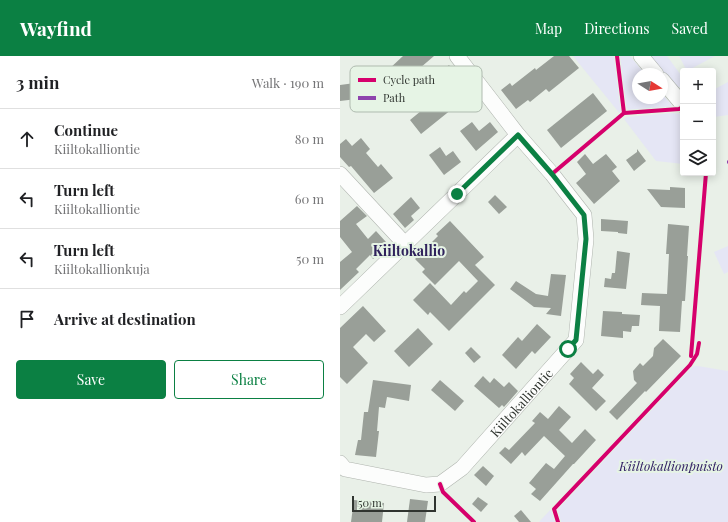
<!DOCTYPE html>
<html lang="en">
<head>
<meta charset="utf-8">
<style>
  body { margin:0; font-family:"Playfair Display",serif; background:#f2f2f2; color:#202124 }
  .controls { position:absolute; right:12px; top:12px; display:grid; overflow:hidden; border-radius:4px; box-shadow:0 2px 10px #0003 }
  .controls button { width:36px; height:36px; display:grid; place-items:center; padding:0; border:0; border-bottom:1px solid #e0e0e0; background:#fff; color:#202124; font:20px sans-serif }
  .compass { position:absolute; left:292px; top:12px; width:36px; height:36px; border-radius:50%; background:#fff; box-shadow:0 2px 10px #0003; rotate:101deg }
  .scale { position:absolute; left:12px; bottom:10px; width:84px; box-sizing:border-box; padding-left:4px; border:2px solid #303530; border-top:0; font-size:11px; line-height:14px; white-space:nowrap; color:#303530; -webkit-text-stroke:3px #e6f4e5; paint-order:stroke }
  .stop { position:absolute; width:12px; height:12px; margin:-9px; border:3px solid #0b8043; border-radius:50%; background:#fff }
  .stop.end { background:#0b8043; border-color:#fff; box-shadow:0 1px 4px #0008 }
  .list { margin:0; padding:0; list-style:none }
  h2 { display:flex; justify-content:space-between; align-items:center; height:52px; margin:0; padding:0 16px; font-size:17px }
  h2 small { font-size:13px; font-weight:400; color:#757577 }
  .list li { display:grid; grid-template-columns:26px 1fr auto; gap:12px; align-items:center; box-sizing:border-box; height:60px; padding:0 16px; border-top:1px solid #e0e0e0 }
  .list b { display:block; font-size:15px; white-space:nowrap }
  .list p { margin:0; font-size:13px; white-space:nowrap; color:#757577 }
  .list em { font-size:13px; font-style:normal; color:#757577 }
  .actions { display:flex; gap:8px; padding:12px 16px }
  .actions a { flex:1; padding:9px 0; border:1px solid #0b8043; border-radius:4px; text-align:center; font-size:14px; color:#0b8043 }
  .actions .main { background:#0b8043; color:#fff }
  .icon { flex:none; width:22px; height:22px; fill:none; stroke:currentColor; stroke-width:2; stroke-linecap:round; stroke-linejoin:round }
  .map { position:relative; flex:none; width:388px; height:466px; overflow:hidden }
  header { display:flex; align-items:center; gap:24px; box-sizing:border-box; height:56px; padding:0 20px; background:#0b8043; color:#fff }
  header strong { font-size:19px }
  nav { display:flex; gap:22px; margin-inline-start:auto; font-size:14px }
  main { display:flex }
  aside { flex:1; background:#fff }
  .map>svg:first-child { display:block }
</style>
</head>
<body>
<header>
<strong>Wayfind</strong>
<nav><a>Map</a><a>Directions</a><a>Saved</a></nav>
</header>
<main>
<aside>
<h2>3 min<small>Walk · 190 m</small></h2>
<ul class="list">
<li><svg class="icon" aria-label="ahead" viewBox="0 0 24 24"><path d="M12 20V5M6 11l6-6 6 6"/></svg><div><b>Continue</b><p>Kiiltokalliontie</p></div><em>80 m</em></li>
<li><svg class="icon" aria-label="left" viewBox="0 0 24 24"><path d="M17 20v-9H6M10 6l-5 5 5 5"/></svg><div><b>Turn left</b><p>Kiiltokalliontie</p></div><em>60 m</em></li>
<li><svg class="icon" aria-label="left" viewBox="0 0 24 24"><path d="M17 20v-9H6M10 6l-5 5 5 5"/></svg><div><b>Turn left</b><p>Kiiltokallionkuja</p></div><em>50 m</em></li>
<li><svg class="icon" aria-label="arrive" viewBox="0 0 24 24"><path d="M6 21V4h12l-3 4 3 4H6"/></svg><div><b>Arrive at destination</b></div></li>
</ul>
<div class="actions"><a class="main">Save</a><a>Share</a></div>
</aside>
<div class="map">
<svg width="388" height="466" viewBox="0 0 388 466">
  <rect width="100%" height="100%" fill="#e9f0e8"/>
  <!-- green -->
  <g fill="#e5e6f5">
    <path d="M 233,0 L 275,0 L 283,54 L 283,57 L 281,59 Z"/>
    <path d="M 279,0 L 290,0 L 305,18 L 298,18 L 298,42 L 322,42 L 322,38 L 331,48 L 332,52 L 331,53 L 290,56 L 287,52 L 286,49 Z"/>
    <path d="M 308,0 L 327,0 L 343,22 L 343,28 L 338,32 L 335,32 Z"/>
    <path d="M 339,0 L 375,0 L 347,15 Z"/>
    <path d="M 388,26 L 388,59 L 374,61 L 375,73 L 373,72 L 373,34 Z"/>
    <path d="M 333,57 L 340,58 L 343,62 L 343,108 L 316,105 L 284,63 L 287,61 Z"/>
    <path d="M 388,190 L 388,216 L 384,218 L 374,196 Z"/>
    <path d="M 358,310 L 388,315 L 388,466 L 199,466 L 343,311 Z"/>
  </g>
  <!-- building -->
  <g fill="#999f98">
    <path d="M 63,0 L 94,0 L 52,36 L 53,37 L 47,43 L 33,28 Z"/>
    <path d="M 214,0 L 229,0 L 239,12 L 209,36 L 206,33 L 190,46 L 188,44 L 176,53 L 161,34 L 170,27 L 172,30 L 195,12 L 196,14 Z"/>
    <path d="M 109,9 L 125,29 L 116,37 L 122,45 L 81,78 L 70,64 L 104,36 L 98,29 L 104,23 L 99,17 Z"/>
    <path d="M 15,27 L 17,43 L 0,45 L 0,29 Z"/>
    <path d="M 253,37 L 267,55 L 221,92 L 207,74 Z"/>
    <path d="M 132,66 L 139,75 L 150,66 L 158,76 L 136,95 L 120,75 Z"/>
    <path d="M 21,82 L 30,93 L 26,97 L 38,111 L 41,108 L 53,122 L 34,137 L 11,110 L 9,111 L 0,101 L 0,88 L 6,83 L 12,90 Z"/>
    <path d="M 100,91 L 106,100 L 113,95 L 121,106 L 104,119 L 89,99 Z"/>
    <path d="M 297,93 L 306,105 L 294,115 L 286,104 L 297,96 Z"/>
    <path d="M 245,98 L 253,108 L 266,98 L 277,111 L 272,115 L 280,125 L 254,148 L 236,127 L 246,118 L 237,106 Z"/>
    <path d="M 330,131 L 345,132 L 345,152 L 321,151 L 307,133 L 330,134 Z"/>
    <path d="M 155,139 L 167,151 L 159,158 L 148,146 Z"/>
    <path d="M 71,141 L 80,152 L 71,160 L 74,164 L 65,172 L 53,158 Z"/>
    <path d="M 17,150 L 27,160 L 16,168 L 28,183 L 36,175 L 46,186 L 37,195 L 39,197 L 33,203 L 30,199 L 16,213 L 19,216 L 0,234 L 0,206 L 12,196 L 0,181 L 0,165 Z"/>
    <path d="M 261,163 L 288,165 L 287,178 L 278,177 L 278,176 L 261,175 Z"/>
    <path d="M 110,165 L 144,201 L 135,209 L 155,229 L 109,275 L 90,256 L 88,259 L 73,244 L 90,227 L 111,249 L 124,235 L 126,237 L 138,225 L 119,205 L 95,229 L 82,216 L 85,213 L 75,203 L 98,180 L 96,178 Z"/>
    <path d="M 328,168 L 349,170 L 347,200 L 348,200 L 345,245 L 342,245 L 340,276 L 319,275 L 320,250 L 301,249 L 302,237 L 327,238 L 329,198 L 326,198 Z"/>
    <path d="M 277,195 L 290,197 L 286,233 L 264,231 L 265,222 L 271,223 L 272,217 L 275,217 Z"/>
    <path d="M 211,218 L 226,219 L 221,260 L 206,258 L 211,252 L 194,251 L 170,233 L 176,225 L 196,238 L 208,240 Z"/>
    <path d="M 23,250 L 46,275 L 34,286 L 26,278 L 13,291 L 28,307 L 7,328 L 0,321 L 0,272 Z"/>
    <path d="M 263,255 L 282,256 L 282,258 L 300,259 L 299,270 L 292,270 L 291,276 L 283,275 L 283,282 L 261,280 Z"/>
    <path d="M 197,268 L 211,281 L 195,298 L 192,295 L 176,313 L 162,299 L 178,281 L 182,285 Z"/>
    <path d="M 78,272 L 93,288 L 69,311 L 54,295 Z"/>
    <path d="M 323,283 L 341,300 L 306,336 L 305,335 L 277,364 L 269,356 L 297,327 L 294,324 L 293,315 L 300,307 L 303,310 L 313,300 L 314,292 Z"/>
    <path d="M 131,291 L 141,301 L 134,307 L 125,297 Z"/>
    <path d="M 241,306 L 253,318 L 258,313 L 264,319 L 252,332 L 266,345 L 256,355 L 229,328 L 234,322 L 230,318 Z"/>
    <path d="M 143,320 L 150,327 L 154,322 L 164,331 L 169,326 L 178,335 L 164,351 L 162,349 L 159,352 L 134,330 Z"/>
    <path d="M 33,324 L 71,329 L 69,345 L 47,341 L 45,352 L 39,351 L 37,375 L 39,375 L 36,401 L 15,399 L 18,384 L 21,384 L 24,356 L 28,356 Z"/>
    <path d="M 100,324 L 124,345 L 115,355 L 91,334 Z"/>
    <path d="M 219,350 L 231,361 L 219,374 L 232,387 L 245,373 L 256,384 L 234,408 L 233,408 L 200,445 L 191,438 L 196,433 L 189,427 L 206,407 L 214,413 L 225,400 L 204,380 L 185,400 L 182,396 L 171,408 L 159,397 L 165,391 L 169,394 L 195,367 L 192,365 L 200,356 L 208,363 Z"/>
    <path d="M 143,410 L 154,420 L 146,430 L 134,419 Z"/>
    <path d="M 138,441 L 148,448 L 141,456 L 132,448 Z"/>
    <path d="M 70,443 L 88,445 L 85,466 L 67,466 Z"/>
    <path d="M 14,444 L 44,447 L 42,466 L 11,466 Z"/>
    <path d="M 181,454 L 191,466 L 179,466 L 174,460 Z"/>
  </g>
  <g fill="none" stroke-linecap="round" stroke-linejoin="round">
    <!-- minor casing -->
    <g stroke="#afb4ae" stroke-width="16">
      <g id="minor">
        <path d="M 301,0 L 316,18"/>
        <path d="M 322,24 L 343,49"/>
        <path d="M 0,118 L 65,188"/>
        <path d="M 0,251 L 178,79"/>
        <path id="s1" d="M 0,407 L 5,413 L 86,429 L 100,428 L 122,412 L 236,284 L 246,183 L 244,159 L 212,118 L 178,79 L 117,0"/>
      </g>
    </g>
    <!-- minor -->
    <use href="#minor" stroke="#fcfdfc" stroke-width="15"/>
    <!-- quiet -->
    <path stroke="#8e44ad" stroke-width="3" stroke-dasharray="6 3" stroke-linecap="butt" d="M 387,106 L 388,106"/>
    <!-- cycleway casing -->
    <g stroke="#e6f4e5" stroke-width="6">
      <g id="cycleway">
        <path d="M 284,57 L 339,53 L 343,51"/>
        <path d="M 212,118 L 284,57 L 277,0"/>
        <path d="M 351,300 L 366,117"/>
        <path d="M 100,428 L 103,436 L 134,466"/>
        <path d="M 218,466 L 214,453 L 350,309 L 357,298 L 359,287"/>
      </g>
    </g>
    <!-- cycleway -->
    <use href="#cycleway" stroke="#d6006c" stroke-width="4"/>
  </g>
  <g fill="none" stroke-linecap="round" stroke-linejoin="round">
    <!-- route -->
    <path stroke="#0b8043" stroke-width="5" d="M 117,138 L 178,79 L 212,118 L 244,159 L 246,183 L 236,284 L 228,293"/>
  </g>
  <g text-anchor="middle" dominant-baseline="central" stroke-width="4" stroke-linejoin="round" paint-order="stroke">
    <!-- street labels -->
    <g font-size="13" fill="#303530" stroke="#e6f4e5">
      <text stroke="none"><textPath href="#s1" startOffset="220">Kiiltokalliontie</textPath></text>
    </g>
    <!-- park labels -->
    <g font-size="13" font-style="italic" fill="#332265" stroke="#e6f4e5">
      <text x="331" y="409">Kiiltokallionpuisto</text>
    </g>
    <!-- neighbourhood labels -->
    <g font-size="14" font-weight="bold" fill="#2f225c" stroke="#e6f4e5">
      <text x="69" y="194">Kiiltokallio</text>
    </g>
  </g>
  <!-- legend -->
  <rect x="10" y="10" width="132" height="46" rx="6" fill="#e6f4e5" stroke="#afbbaf" stroke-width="1"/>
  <rect x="18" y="22" width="18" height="4" fill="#d6006c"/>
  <rect x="18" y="40" width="18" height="4" fill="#8e44ad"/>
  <g font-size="11" fill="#303530">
    <text x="43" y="28">Cycle path</text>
    <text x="43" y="46">Path</text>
  </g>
</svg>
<div class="controls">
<button>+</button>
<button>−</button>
<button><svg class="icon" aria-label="layers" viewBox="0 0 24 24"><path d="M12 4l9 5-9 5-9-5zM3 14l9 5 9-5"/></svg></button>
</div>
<svg class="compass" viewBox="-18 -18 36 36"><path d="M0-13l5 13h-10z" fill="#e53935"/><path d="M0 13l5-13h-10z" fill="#757577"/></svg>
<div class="scale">50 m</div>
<div class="stop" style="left:228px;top:293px"></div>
<div class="stop end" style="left:117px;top:138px"></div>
</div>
</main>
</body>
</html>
